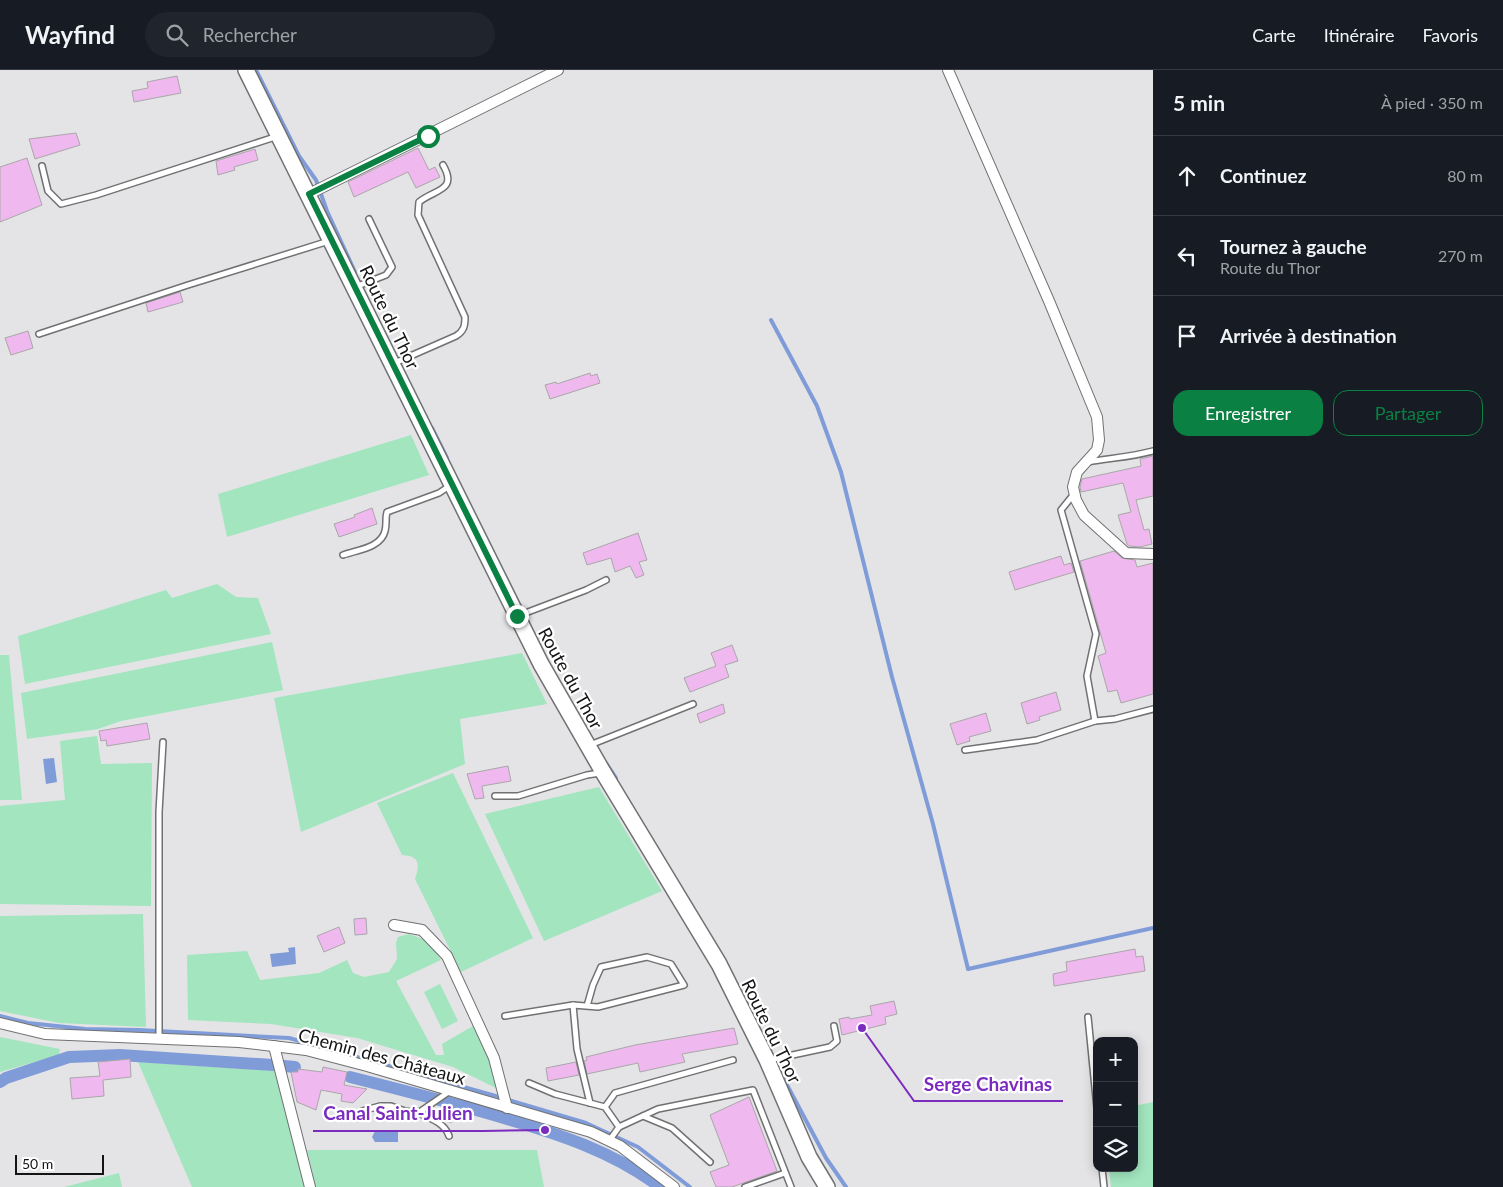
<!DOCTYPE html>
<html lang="fr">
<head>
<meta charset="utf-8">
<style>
  body { margin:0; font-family:Lato,sans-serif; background:#20242c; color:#f1f3f6 }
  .controls { position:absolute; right:15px; bottom:15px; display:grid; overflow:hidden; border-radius:10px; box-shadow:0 2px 12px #0003 }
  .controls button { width:45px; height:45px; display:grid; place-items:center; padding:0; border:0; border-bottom:1px solid #363941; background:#171b24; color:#f1f3f6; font:25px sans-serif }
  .scale { position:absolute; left:15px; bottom:12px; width:89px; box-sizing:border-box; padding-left:5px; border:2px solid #141415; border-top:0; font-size:14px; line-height:18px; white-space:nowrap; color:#141415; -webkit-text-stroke:4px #fff; paint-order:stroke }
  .stop { position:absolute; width:15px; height:15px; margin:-11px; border:4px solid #0b8043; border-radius:50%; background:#fff }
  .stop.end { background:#0b8043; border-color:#fff; box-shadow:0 1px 5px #0008 }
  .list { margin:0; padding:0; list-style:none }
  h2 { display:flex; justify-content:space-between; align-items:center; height:65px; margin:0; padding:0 20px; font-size:21px }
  h2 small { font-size:16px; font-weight:400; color:#9ea1a6 }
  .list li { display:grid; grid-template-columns:32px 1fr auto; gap:15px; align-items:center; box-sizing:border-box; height:80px; padding:0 20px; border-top:1px solid #363941 }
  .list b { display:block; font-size:19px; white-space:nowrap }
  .list p { margin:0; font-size:16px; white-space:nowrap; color:#9ea1a6 }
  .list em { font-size:16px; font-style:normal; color:#9ea1a6 }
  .actions { display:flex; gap:10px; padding:15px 20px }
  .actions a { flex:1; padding:11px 0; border:1px solid #0b8043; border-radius:15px; text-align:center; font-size:18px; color:#0b8043 }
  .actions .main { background:#0b8043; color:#fff }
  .icon { flex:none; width:28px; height:28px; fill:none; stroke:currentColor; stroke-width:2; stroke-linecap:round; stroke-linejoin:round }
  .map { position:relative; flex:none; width:1153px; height:1117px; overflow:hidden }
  header { display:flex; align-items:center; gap:30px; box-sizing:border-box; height:70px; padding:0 25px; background:#171b24; border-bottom:1px solid #363941 }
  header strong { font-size:24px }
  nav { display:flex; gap:28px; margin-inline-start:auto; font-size:18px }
  .search { width:350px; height:45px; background:#20242c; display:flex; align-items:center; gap:12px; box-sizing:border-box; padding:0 18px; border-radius:28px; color:#9ea1a6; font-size:19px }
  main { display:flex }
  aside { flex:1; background:#171b24 }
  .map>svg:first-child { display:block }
</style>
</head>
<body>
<header>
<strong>Wayfind</strong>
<div class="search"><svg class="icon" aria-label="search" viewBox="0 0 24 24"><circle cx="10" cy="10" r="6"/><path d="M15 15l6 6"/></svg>Rechercher</div>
<nav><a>Carte</a><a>Itinéraire</a><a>Favoris</a></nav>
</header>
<main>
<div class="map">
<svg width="1153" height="1117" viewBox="0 0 1153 1117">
  <rect width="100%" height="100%" fill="#e4e4e6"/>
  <!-- green -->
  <g fill="#a2e5bf">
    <path d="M 411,365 L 429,405 L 227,467 L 218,424 Z"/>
    <path d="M 217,514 L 236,527 L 258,528 L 271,564 L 25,614 L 18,566 L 166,520 L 172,528 Z"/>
    <path d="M 272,572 L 283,620 L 121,651 L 98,659 L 27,669 L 21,623 Z"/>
    <path d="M 522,583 L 547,634 L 460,649 L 465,694 L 301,762 L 274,628 Z"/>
    <path d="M 0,585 L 9,585 L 22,730 L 0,730 Z"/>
    <path d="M 97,666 L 101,694 L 152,693 L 151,836 L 0,834 L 0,736 L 65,730 L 60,671 Z"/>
    <path d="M 453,703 L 533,868 L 461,902 L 415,809 C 420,794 420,786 402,785 L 377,733 Z"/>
    <path d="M 599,717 L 662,821 L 544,871 L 485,744 Z"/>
    <path d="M 143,844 L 146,957 L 59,953 L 0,941 L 0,846 Z"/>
    <path d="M 409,864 L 428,871 L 441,890 L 396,911 L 436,985 L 444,985 L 442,974 L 473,956 L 489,989 L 496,1018 L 453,997 L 357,968 L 271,954 L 188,950 L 187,885 L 247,881 L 260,910 L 319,903 L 347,890 L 353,903 L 364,907 L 389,902 L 397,889 L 396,873 L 398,867 Z"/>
    <path d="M 440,914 L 458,951 L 442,959 L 424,922 Z"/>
    <path d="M 0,967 L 60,979 L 59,985 L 0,1002 Z"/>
    <path d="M 138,992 L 276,1001 L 305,1117 L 192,1117 Z"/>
    <path d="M 1153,1032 L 1153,1117 L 1111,1117 L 1109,1098 L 1134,1098 L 1134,1036 Z"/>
    <path d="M 307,1080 L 537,1080 L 544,1117 L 316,1117 Z"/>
    <path d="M 119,1103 L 122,1117 L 64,1117 Z"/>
  </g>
  <!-- water -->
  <g fill="#809cd8">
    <path d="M 54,688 L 57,712 L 46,714 L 43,689 Z"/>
    <path d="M 295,877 L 296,894 L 272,897 L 270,884 L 289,882 L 288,878 Z"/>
    <path d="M 375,1061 L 398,1061 L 398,1072 L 375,1072 L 372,1067 Z"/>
  </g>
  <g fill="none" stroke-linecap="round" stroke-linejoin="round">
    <!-- stream -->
    <g stroke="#809cd8" stroke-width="4">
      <path d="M 256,0 L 299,86 L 316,110 L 327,141 L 355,202"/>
      <path d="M 771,250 L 817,336 L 841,402 L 892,607 L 933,754 L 968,899 L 1153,858"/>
      <path d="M 432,358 L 447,388"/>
      <path d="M 606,693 L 616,708"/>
      <path d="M 0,946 L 28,953 L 85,959 L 139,960 L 289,968 L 492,1025 L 586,1053 L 638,1077 L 690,1117"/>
      <path d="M 779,1000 L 826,1088 L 846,1117"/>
    </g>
    <!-- canal -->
    <g stroke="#809cd8" stroke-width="12">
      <path d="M 284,996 L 295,997"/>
      <path d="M 350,1007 C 402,1020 453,1033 504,1048 C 559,1064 614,1082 660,1117"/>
      <path d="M 0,1012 L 6,1008 L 69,987 L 120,985 L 273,995"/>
    </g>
  </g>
  <!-- building -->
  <g fill="#efb8ee" stroke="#a9a7a9">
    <path d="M 177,6 L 181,23 L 134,32 L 132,21 L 148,18 L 147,12 Z"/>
    <path d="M 76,63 L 80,75 L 35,89 L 29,69 Z"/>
    <path d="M 418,78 L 429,100 L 435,97 L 440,107 L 416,118 L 408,102 L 354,127 L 348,112 Z"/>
    <path d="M 255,79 L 258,90 L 234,97 L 235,100 L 218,105 L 216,91 Z"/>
    <path d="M 27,88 L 42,135 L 0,152 L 0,97 Z"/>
    <path d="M 180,222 L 183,232 L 148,242 L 146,233 Z"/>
    <path d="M 28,261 L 33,278 L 11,285 L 5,268 Z"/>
    <path d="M 590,303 L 591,306 L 597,304 L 600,313 L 550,329 L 545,315 L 556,312 L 557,314 Z"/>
    <path d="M 1153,386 L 1153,426 L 1136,430 L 1144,460 L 1149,459 L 1152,474 L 1140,477 L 1129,476 L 1127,474 L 1118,445 L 1131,442 L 1123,413 L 1081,422 L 1080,417 L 1082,409 L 1141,396 L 1140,389 Z"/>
    <path d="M 372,438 L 377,454 L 339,467 L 334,454 L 355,447 L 354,445 Z"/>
    <path d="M 638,463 L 647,490 L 639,492 L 644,505 L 636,508 L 630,496 L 615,502 L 611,488 L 587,495 L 583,483 Z"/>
    <path d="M 1114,481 L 1122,488 L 1135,490 L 1137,497 L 1153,493 L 1153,624 L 1121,633 L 1117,620 L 1108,622 L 1098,586 L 1106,583 L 1080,491 Z"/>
    <path d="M 1061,486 L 1064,495 L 1071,493 L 1074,502 L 1015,520 L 1009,502 Z"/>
    <path d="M 732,575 L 738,591 L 725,595 L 729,607 L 690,622 L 684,608 L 716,596 L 711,583 Z"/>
    <path d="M 1056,622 L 1061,640 L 1039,647 L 1040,650 L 1027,654 L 1021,633 Z"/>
    <path d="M 723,634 L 725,643 L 700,653 L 697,644 Z"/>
    <path d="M 986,643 L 991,661 L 969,667 L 970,671 L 957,675 L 950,654 Z"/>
    <path d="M 147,653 L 150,669 L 107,676 L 106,670 L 101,671 L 99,661 Z"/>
    <path d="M 508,696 L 511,711 L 482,716 L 484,728 L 475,729 L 467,704 Z"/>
    <path d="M 366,848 L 367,864 L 355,865 L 354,849 Z"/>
    <path d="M 339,857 L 345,873 L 324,882 L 317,866 Z"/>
    <path d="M 1135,879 L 1136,887 L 1143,886 L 1145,901 L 1054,916 L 1053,904 L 1067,901 L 1066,892 Z"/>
    <path d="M 894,931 L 897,944 L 885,947 L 886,954 L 842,965 L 839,949 L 849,947 L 850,949 L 872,945 L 870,936 Z"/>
    <path d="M 734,958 L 738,974 L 682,984 L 685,992 L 640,1002 L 638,993 L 587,1004 L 584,991 L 587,990 L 586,987 L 635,975 Z"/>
    <path d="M 130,989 L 131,1007 L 103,1010 L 104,1026 L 72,1029 L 70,1008 L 100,1006 L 98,992 Z"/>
    <path d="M 576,992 L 579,1005 L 548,1011 L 546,998 Z"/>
    <path d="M 323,997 L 347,1002 L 344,1015 L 367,1019 L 353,1033 L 341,1031 L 342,1024 L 321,1020 L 316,1040 L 297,1032 L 291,1002 L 298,1002 L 298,999 L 322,1002 Z"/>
    <path d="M 749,1027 L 777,1101 L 732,1117 L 716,1117 L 710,1102 L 729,1095 L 710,1045 Z"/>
    <path d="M 441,1040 L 454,1044 L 451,1053 L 439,1048 Z"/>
  </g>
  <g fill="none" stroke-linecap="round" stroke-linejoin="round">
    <!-- lane casing -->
    <g stroke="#707172" stroke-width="8">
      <g id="lane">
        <path d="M 42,96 L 48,121 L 61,134 L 96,125 L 278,66"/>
        <path d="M 355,217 L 386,205 L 392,197 L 369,149"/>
        <path d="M 39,264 L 188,215 L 329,171"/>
        <path d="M 393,295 L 399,291 L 456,266 C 464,261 465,256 465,247 L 418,145 L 419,132 C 435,119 458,121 443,95"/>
        <path d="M 1088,392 C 1110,388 1131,387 1153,381"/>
        <path d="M 1074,424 L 1061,440 L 1096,564 L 1087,606 L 1095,651"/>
        <path d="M 343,485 C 357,480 381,478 385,461 C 387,454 385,449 387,442 L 439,423 L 451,415"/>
        <path d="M 520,545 L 586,520 L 606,510"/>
        <path d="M 590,675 L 693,634"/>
        <path d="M 965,680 L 1037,670 L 1095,651 L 1115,649 L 1153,639"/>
        <path d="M 495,726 L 518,726 L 587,705 L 600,703"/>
        <path d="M 587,936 L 593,915 L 601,897 L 647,887 L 671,894 L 684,915 L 598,937 L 573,935 L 577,979 L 590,1033"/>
        <path d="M 505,946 L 573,935"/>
        <path d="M 1088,947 L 1097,1038"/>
        <path d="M 159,968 L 159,742 L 163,672"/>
        <path d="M 769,990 L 830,977 L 837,971 L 834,956"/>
        <path d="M 529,1013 L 555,1024 L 605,1037 L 619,1057"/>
        <path d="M 605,1037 L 615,1023 L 733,990"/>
        <path d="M 418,1043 C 430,1048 445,1053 449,1066"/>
        <path d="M 643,1046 L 672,1058 L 710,1092"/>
        <path d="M 358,1048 L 362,1041 L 380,1036 L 391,1036 L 405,1041 L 418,1043 L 450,1021"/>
        <path d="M 609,1071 L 619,1057 L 658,1039 L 753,1020 L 791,1117"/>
        <path d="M 1102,1098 L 1104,1117"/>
        <path d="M 745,1117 L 785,1103"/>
      </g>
    </g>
    <!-- street casing -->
    <g stroke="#707172" stroke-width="12">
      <g id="street">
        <path d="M 948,0 L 1049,231 L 1097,347 L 1099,370 L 1097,380 L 1077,402 L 1073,417 L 1076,430 L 1084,445 L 1126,483 L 1153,484"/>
        <path d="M 309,124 L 558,0"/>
        <path d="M 394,855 L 422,860 L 447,886 L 494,988 L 507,1038"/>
        <path d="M 0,953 L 45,964 L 239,972 L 306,980 L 367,996 L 591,1062 L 620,1076 L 674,1117"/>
        <path d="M 274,976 L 310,1117"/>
      </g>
    </g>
    <!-- secondary casing -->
    <g stroke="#707172" stroke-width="18">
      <path id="secondary" d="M 246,0 L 541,594 L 603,702 L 719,894 L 767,990 L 809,1087 L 827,1117"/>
    </g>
    <!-- lane -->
    <use href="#lane" stroke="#fff" stroke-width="5"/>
    <!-- street -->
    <use href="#street" stroke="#fff" stroke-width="10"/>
    <!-- secondary -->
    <use href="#secondary" stroke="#fff" stroke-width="15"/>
  </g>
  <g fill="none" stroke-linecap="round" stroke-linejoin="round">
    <!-- route -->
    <path stroke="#0b8043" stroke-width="6" d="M 428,66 L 309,124 L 517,546"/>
  </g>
  <g text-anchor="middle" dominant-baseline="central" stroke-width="4.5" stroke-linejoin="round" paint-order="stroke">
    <!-- street labels -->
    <g font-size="18" fill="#141415" stroke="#fff">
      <text transform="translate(390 247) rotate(64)">Route du Thor</text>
      <text transform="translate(571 608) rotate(61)">Route du Thor</text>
      <text transform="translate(772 961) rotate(64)">Route du Thor</text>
      <text transform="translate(382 986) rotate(15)">Chemin des Châteaux</text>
    </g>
  </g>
  <!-- callouts -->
  <path fill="none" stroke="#7b2cbf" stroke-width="2" d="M862 958L914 1031H1063M545 1060L483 1061H313"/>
  <g fill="#7b2cbf" stroke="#fff" stroke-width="2">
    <circle cx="862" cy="958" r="5"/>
    <circle cx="545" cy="1060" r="5"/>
  </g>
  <g font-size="19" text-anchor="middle" font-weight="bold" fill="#7b2cbf" stroke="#fff" stroke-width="4.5" stroke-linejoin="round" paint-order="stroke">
    <text x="988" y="1021">Serge Chavinas</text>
    <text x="398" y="1050">Canal Saint-Julien</text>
  </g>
</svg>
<div class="controls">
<button>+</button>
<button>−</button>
<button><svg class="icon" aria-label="layers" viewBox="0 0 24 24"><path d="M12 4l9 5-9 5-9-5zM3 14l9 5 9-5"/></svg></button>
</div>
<div class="scale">50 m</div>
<div class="stop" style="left:428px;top:66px"></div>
<div class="stop end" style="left:517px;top:546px"></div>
</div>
<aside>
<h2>5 min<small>À pied · 350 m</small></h2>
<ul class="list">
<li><svg class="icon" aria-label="ahead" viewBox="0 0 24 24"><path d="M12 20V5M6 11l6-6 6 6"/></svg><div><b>Continuez</b></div><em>80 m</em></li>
<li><svg class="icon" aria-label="left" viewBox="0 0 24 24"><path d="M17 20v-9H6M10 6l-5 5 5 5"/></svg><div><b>Tournez à gauche</b><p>Route du Thor</p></div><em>270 m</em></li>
<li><svg class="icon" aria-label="arrive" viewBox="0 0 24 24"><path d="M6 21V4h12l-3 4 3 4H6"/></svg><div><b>Arrivée à destination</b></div></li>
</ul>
<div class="actions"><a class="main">Enregistrer</a><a>Partager</a></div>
</aside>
</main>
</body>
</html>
